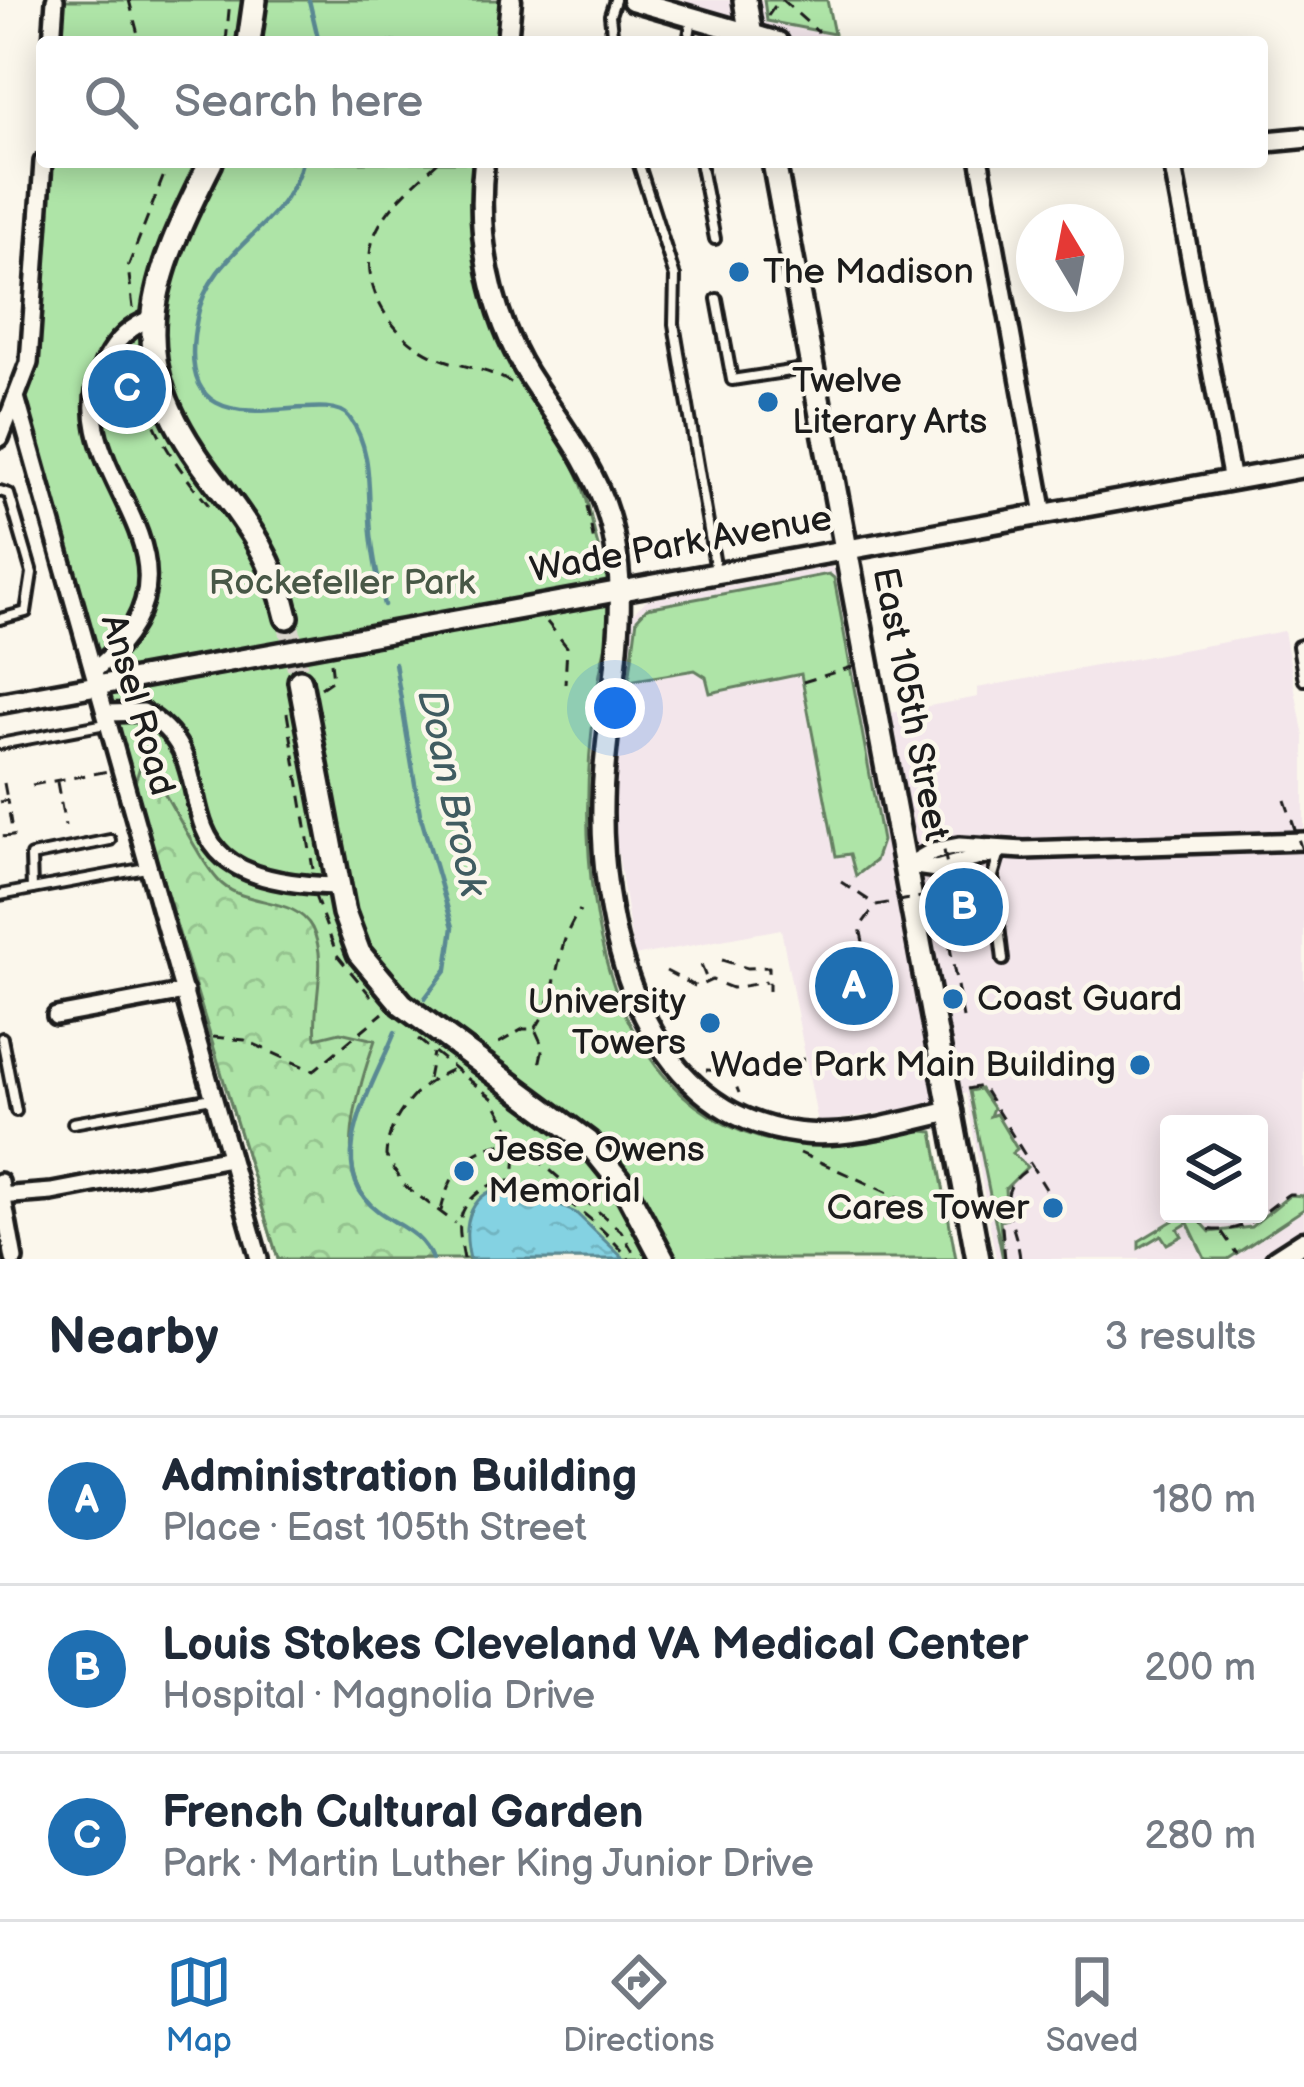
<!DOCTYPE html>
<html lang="en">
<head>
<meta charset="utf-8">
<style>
  body { margin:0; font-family:"Balsamiq Sans",sans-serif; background:#f6f6f7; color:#1f2937 }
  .controls { position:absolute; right:36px; bottom:36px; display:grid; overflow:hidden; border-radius:12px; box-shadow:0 6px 30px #0003 }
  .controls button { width:108px; height:108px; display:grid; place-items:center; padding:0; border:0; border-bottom:3px solid #e0e1e3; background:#fff; color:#1f2937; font:60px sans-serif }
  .compass { position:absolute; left:1016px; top:204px; width:108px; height:108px; border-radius:50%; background:#fff; box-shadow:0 6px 30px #0003; rotate:350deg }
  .you { position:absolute; left:615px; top:708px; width:42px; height:42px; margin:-30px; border:9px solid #fff; border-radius:50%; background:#1a73e8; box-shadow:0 0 0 18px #1a73e833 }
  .badge { display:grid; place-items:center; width:78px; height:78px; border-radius:50%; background:#1f6fb2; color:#fff; font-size:39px; font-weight:700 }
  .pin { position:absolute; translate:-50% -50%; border:6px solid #fff; box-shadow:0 3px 12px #0006 }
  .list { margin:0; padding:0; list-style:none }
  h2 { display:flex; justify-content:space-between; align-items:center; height:156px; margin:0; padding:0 48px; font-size:51px }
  h2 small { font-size:39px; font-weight:400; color:#747a83 }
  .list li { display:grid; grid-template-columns:78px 1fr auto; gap:36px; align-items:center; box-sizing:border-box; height:168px; padding:0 48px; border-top:3px solid #e0e1e3 }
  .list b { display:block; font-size:45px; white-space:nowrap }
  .list p { margin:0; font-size:39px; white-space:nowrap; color:#747a83 }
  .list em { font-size:39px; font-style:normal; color:#747a83 }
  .icon { flex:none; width:66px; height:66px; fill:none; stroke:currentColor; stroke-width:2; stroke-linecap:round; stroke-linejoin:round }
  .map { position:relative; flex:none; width:1304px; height:1259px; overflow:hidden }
  .search { position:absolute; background:#fff; box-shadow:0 6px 30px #0003; left:36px; right:36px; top:36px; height:132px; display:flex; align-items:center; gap:30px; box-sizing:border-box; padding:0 42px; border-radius:12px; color:#747a83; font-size:45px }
  .sheet { height:660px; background:#fff }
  nav { display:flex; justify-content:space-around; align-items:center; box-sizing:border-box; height:168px; border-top:3px solid #e0e1e3; background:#fff; font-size:33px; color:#747a83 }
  nav a { display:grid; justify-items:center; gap:6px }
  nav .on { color:#1f6fb2 }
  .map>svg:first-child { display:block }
</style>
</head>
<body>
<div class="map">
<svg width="1304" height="1259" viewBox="0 0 1304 1259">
  <defs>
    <pattern id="forest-crowns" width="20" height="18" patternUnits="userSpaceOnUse" patternTransform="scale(3)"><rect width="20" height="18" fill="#aee4a7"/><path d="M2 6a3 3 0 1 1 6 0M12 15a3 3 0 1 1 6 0" fill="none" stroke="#95c38f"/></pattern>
    <pattern id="water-ripples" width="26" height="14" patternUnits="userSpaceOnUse" patternTransform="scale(3)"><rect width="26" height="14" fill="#84d2e2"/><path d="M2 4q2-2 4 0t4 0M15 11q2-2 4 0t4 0" fill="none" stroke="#71b4c1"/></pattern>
  </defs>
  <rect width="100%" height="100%" fill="#fbf7ec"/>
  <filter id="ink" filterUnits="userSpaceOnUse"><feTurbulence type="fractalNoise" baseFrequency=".00833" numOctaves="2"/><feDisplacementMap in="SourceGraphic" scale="24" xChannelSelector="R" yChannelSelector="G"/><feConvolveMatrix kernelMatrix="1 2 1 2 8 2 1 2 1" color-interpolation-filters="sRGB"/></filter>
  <g filter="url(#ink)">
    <!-- built -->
    <g fill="#f3e6eb" fill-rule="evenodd">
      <path d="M 647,0 L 827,0 L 833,42 L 778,42 Z"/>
      <path d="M 831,567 L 842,576 L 869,717 L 978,697 L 977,688 L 1284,631 L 1304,737 L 1304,1230 L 1259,1259 L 996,1259 L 966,1093 L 937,1104 L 818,1123 L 781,929 L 634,956 L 614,827 L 617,726 L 633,613 L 647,600 ZM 1169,1124 L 1259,1124 L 1259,1214 L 1169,1214 Z"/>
    </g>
    <!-- green -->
    <g fill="#aee4a7" stroke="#658062" stroke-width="3">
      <path d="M 55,0 L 501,0 L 496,42 L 52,42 Z"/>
      <path d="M 764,0 L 827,0 L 834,34 L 767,21 Z"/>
      <path d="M 43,162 L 473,162 C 453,283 525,369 576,471 C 597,514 589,552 621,590 C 568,749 555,1079 761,1138 C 824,1156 875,1123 933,1132 L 956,1259 L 278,1259 L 16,397 L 29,362 Z"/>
      <path d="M 829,574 L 834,578 L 882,841 L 875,861 L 856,876 L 850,854 L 836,856 L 801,674 L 710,693 L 706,677 L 695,670 L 629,681 L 637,619 L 647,608 Z"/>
      <path d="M 980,1089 L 993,1108 L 990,1116 L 996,1114 L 1017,1149 L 1012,1153 L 1027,1167 L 1005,1189 L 1007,1219 L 1000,1221 L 1003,1259 L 969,1091 Z"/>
      <path d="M 1290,1195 L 1304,1196 L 1304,1209 L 1228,1259 L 1205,1259 L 1188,1223 L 1178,1229 L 1182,1236 L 1167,1244 L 1161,1235 L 1139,1248 L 1139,1241 L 1184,1214 L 1194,1214 L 1210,1232 L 1251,1227 Z"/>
    </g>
    <!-- forest -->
    <path fill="url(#forest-crowns)" stroke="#658062" stroke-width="3" d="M 143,758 C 163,786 202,867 222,884 C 248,907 295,896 312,928 C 329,962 312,1002 316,1038 L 340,1032 L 375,1040 C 359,1087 330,1174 377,1210 C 399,1227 420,1232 432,1259 L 278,1259 L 134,785 Z"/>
    <!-- water -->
    <path fill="url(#water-ripples)" stroke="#5a8993" stroke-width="3" d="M 512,1185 L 576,1213 L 624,1259 L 470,1259 C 461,1222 470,1190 512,1185 Z"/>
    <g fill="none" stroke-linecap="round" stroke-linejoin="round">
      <!-- stream -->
      <g stroke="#5a8993" stroke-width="4.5">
        <path d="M 309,0 L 319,42"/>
        <path d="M 302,162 C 287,228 210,248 197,318 C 166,469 322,381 349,417 C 376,452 366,501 372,542 C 374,563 379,584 384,605"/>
        <path d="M 395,663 L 420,814 L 453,927 L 447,969 L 425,998"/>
        <path d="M 395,1032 C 375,1083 319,1168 378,1211 C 400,1227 421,1232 432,1259"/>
      </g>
      <!-- secondary-tunnel -->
      <path stroke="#dad6cd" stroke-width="21" stroke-dasharray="21 10" stroke-linecap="butt" d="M 287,617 L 300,681"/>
      <!-- service casing -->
      <g stroke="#1c1c1c" stroke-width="16">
        <g id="service">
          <path d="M 613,42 L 610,15 L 615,0"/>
          <path d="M 688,42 L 692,19"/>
          <path d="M 638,162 L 675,277 L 674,324 L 716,571"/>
          <path d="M 700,162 L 715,239"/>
          <path d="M 717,299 L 732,380 L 810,368"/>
          <path d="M 0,491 L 9,494 L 32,573 L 26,612 L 0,619"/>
          <path d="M 1304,644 L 1298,646 L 1304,680"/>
          <path d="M 0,744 L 111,723"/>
          <path d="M 1000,852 L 993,876 L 1003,960"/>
          <path d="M 32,889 L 31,856 L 110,840"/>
          <path d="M 0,895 L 146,868"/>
          <path d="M 2,1038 L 16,1111"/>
          <path d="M 73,1123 L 212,1098"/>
        </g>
      </g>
      <!-- minor casing -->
      <g stroke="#1c1c1c" stroke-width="24">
        <g id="minor">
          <path d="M 52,42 L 55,0"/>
          <path d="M 43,162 L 29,363 L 16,397 L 259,1259"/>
          <path d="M 980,162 L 1044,514"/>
          <path d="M 1172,162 L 1232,481"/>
          <path d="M 0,438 L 16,397"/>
          <path d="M 96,669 C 232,551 48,473 105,361 C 116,340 130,326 152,318"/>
          <path d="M 109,713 L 143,712 C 241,766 133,883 339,886"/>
          <path d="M 909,865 L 933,851 L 959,846 L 1024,850 L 1304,841"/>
          <path d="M 909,865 L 936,869 L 998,852"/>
          <path d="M 56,1016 L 185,992"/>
          <path d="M 0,1182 L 14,1259"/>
          <path d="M 0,1196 L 52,1192 L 230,1158"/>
        </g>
      </g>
      <!-- tertiary casing -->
      <g stroke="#1c1c1c" stroke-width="27">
        <g id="tertiary">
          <path d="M 632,0 L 778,42"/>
          <path d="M 507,42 L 511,0"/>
          <path d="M 1262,142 L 1304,138"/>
          <path d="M 484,162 C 476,234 489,310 527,373 C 556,419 592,461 608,515 C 635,601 608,699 603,787 C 597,920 637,1114 799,1133 C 849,1139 903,1122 952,1111"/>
          <path d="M 0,703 L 1304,467"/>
          <path d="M 1276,1259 L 1304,1241"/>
        </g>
      </g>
      <!-- secondary casing -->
      <g stroke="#1c1c1c" stroke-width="30">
        <g id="secondary">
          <path d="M 745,0 L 752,42"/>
          <path d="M 249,42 L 255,0"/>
          <path d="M 211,162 C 151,281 119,354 208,472 C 244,520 274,557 287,617"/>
          <path d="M 774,162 L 978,1259"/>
          <path d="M 300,681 L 344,913 L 359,953 L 402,1004 L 588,1142 L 625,1188 L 663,1259"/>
        </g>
      </g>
      <!-- path -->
      <g stroke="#1c1c1c" stroke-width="3" stroke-dasharray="12 9" stroke-linecap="butt">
        <path d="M 129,0 L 140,42"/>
        <path d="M 782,0 L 818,32"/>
        <path d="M 768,16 L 779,0"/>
        <path d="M 226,42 L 230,0"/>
        <path d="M 438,162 C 418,180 394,201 380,224 C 351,274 386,335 434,356 C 459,367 493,369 514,385"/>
        <path d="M 133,308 L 128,267 L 169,162"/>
        <path d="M 138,365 C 143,421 177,468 212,509"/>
        <path d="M 587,506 L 600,574"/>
        <path d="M 547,622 L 567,647 L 565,684"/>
        <path d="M 803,682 L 852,667"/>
        <path d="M 321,688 L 333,680 L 331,662"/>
        <path d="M 287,713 L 313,869"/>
        <path d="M 57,782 L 65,826"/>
        <path d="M 4,783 L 7,799"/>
        <path d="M 32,785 L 109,771"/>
        <path d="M 0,802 L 7,800 L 13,836 L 0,837"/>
        <path d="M 315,896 L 337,955 L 371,996"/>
        <path d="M 863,942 L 860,927 L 876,905"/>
        <path d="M 722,960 L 747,968 L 769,967 L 769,991"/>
        <path d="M 701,965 L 707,980"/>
        <path d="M 666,971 L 697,987 L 712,980 L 732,988 L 767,982"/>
        <path d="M 535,1029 C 562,991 552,948 580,910"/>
        <path d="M 213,1037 L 245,1040 L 313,1071 L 383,1013"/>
        <path d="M 418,1039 L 492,1098 L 517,1142 L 621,1231 L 637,1259"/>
        <path d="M 499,1043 L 523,1029 L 535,1029 L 543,1047 L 538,1070"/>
        <path d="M 451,1070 C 418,1084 387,1119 386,1156 L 404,1185 L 455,1223"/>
        <path d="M 706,1070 L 730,1071 L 739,1093"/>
        <path d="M 731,1072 L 804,1059"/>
        <path d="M 428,1079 L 433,1053"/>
        <path d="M 967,1089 L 982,1086 L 1046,1189"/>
        <path d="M 800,1153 L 926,1210"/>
        <path d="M 441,1211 C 451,1166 471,1147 517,1142 L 514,1179"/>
        <path d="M 1196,1214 L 1206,1229 C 1245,1235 1260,1214 1289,1194 L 1304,1194"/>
        <path d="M 1222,1232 L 1237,1254"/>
        <path d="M 464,1259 C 459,1232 453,1212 479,1192 C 528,1154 600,1223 629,1259"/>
        <path d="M 1005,1259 L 1002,1227 L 1010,1223"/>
        <path d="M 1020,1259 C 1017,1221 988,1193 1030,1168"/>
      </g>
      <!-- service -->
      <use href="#service" stroke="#fbf7ec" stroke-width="8"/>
      <!-- minor -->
      <use href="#minor" stroke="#fbf7ec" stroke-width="15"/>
      <!-- tertiary -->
      <use href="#tertiary" stroke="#fbf7ec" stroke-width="18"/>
      <!-- secondary -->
      <use href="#secondary" stroke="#fbf7ec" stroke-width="21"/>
      <!-- path-bridge -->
      <g stroke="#1c1c1c" stroke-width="3" stroke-dasharray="12 9" stroke-linecap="butt">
        <path d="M 1285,800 L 1304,856"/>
        <path d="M 940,830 L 952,891 L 940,894 L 963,1018"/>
        <path d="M 841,882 L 876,905 L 938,894"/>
      </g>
    </g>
  </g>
  <!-- markers -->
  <g fill="#1f6fb2" stroke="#fbf7ec" stroke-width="4.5">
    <circle cx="739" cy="272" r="12"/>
    <circle cx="768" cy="402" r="12"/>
    <circle cx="953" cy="999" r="12"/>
    <circle cx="710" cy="1023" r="12"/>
    <circle cx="1140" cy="1065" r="12"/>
    <circle cx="464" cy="1171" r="12"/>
    <circle cx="1053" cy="1208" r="12"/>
  </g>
  <g text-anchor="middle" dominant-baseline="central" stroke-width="9" stroke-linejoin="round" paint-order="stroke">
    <!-- poi labels -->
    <g font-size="36" fill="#1c1c1c" stroke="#fbf7ec" text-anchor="start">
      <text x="763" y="272">The Madison</text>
      <text x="792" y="381">Twelve<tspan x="792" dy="41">Literary Arts</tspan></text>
      <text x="977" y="999">Coast Guard</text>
      <text x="686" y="1002" text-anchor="end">University<tspan x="686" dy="41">Towers</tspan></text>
      <text x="1116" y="1065" text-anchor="end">Wade Park Main Building</text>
      <text x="488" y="1150">Jesse Owens<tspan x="488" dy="41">Memorial</tspan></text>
      <text x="1029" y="1208" text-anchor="end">Cares Tower</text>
    </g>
    <!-- street labels -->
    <g font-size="36" fill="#1c1c1c" stroke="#fbf7ec">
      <text transform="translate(681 545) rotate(-10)">Wade Park Avenue</text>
      <text transform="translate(910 704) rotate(79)">East 105th Street</text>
      <text transform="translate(137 705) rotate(74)">Ansel Road</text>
    </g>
    <!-- park labels -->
    <g font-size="36" fill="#485846" stroke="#fbf7ec">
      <text x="342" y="583">Rockefeller Park</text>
    </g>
    <!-- water labels -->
    <g font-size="39" font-style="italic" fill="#405c61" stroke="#fbf7ec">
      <text transform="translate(451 793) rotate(78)">Doan Brook</text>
    </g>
  </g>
</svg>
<div class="controls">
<button><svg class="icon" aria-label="layers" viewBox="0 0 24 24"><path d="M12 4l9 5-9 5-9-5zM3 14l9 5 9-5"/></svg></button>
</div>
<svg class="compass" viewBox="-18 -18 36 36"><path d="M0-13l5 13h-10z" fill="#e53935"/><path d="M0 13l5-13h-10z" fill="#747a83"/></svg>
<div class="you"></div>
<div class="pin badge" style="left:854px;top:986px">A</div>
<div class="pin badge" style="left:964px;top:907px">B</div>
<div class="pin badge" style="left:127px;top:389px">C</div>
<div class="search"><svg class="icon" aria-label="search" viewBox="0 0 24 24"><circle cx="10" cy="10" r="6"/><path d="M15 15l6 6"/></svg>Search here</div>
</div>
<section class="sheet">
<h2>Nearby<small>3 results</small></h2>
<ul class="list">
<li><span class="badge">A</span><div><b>Administration Building</b><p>Place · East 105th Street</p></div><em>180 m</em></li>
<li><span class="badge">B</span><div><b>Louis Stokes Cleveland VA Medical Center</b><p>Hospital · Magnolia Drive</p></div><em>200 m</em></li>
<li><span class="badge">C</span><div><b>French Cultural Garden</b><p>Park · Martin Luther King Junior Drive</p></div><em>280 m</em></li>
</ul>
</section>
<nav>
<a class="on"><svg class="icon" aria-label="map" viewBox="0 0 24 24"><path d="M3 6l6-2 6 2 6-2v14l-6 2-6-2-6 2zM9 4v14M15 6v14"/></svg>Map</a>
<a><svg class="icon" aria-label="directions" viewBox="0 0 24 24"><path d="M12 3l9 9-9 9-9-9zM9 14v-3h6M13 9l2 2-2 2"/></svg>Directions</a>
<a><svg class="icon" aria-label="saved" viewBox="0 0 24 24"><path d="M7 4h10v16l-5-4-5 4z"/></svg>Saved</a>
</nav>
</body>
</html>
